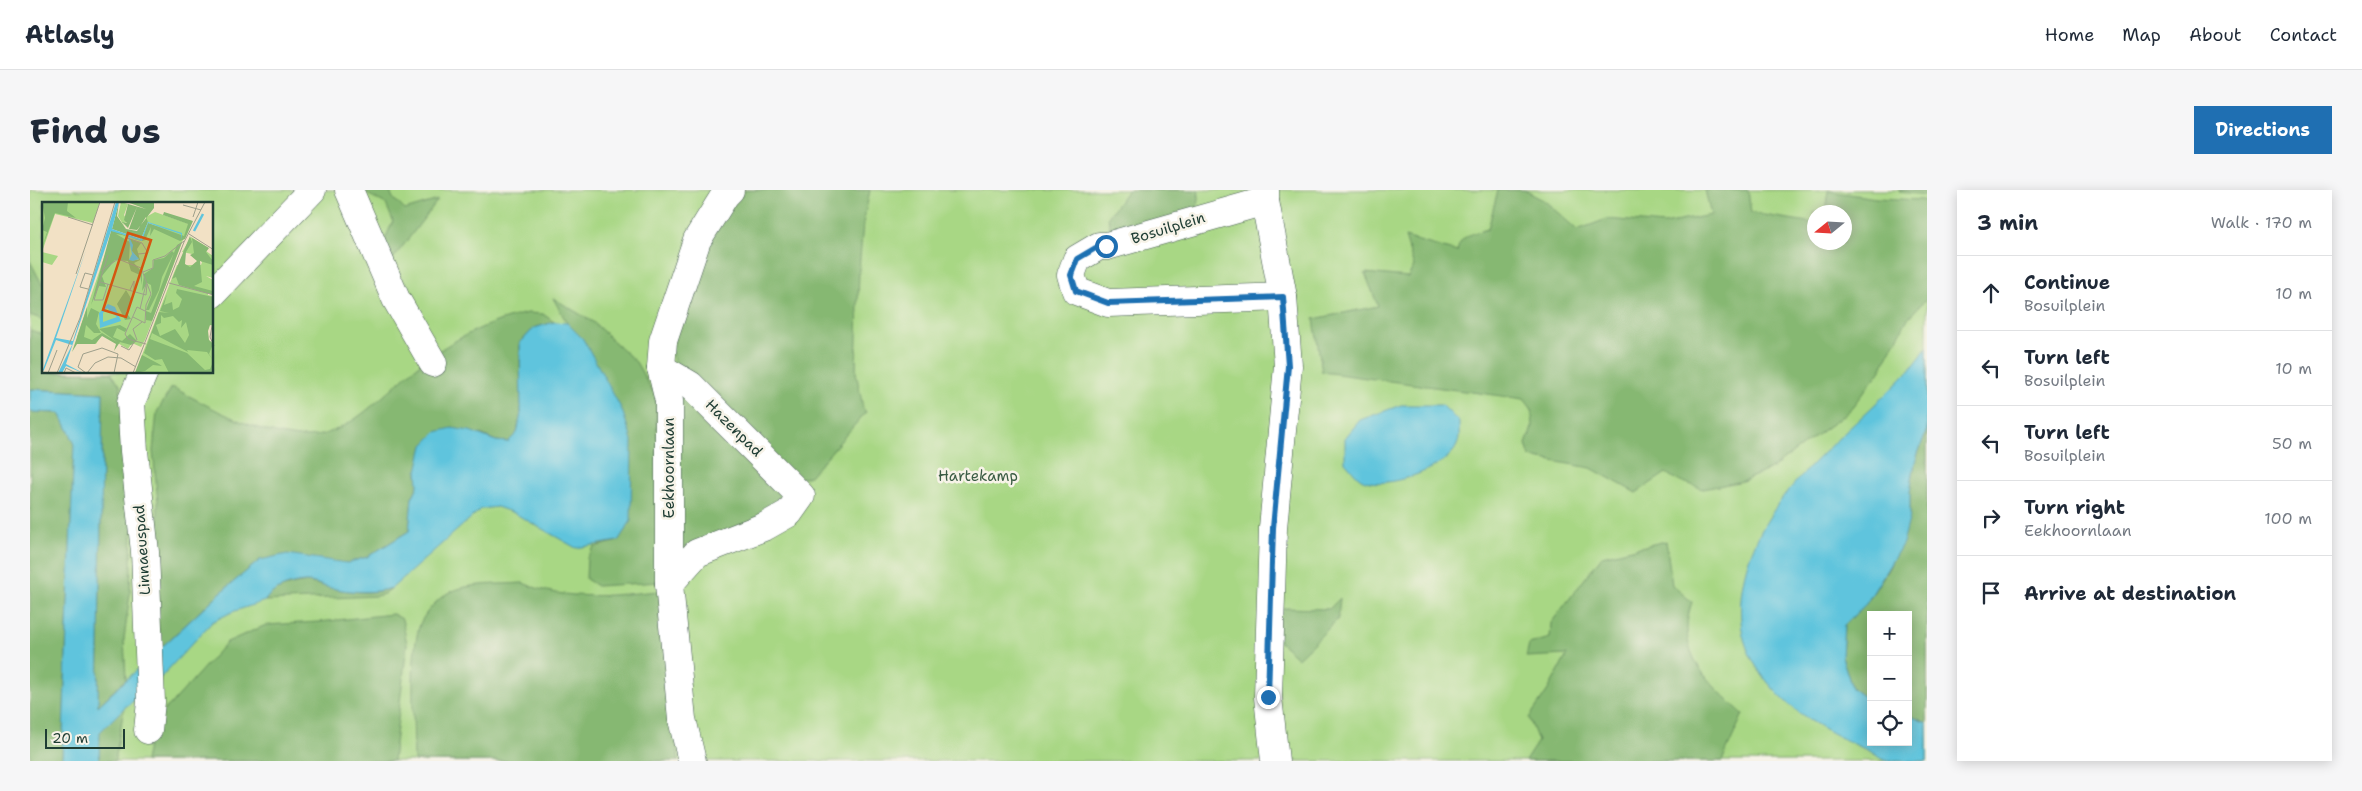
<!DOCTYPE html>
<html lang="en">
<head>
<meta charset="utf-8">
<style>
  body { margin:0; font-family:"Shantell Sans",sans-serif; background:#f6f6f7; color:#1f2937 }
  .controls { position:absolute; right:15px; bottom:15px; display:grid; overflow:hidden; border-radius:0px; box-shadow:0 2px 12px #0003 }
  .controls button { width:45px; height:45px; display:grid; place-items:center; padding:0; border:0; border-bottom:1px solid #e0e1e3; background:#fff; color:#1f2937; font:25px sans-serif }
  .compass { position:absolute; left:1777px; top:15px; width:45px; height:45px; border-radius:50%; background:#fff; box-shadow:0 2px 12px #0003; rotate:252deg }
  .scale { position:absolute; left:15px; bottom:12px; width:80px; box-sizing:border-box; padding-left:5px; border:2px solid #1f3d34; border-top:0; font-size:14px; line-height:18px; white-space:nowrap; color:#1f3d34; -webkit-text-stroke:4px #f7f3e8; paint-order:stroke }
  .stop { position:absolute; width:15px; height:15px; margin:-11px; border:4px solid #1f6fb2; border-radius:50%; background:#fff }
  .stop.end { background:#1f6fb2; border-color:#fff; box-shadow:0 1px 5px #0008 }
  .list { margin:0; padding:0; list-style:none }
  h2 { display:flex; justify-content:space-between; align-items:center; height:65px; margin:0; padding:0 20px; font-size:21px }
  h2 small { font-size:16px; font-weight:400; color:#747a83 }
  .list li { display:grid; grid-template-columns:32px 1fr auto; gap:15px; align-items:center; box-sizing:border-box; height:75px; padding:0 20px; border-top:1px solid #e0e1e3 }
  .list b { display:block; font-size:19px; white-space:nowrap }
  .list p { margin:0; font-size:16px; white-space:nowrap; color:#747a83 }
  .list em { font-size:16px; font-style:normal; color:#747a83 }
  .icon { flex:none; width:28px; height:28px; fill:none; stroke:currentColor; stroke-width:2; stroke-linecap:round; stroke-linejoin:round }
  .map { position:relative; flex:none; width:1897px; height:571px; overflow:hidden; border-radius:0px }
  header { display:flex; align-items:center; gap:30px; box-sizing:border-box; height:70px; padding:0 25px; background:#fff; border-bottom:1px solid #e0e1e3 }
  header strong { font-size:24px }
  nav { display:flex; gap:28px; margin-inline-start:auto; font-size:18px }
  .intro { display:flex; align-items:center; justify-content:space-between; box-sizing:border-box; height:120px; padding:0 30px }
  h1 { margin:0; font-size:35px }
  .button { padding:12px 22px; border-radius:0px; background:#1f6fb2; color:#fff; font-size:18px; font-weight:700 }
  main { display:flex; gap:30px; padding:0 30px }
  aside { flex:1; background:#fff; border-radius:0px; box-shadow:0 2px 12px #0003 }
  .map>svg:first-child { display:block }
</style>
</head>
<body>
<header>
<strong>Atlasly</strong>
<nav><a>Home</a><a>Map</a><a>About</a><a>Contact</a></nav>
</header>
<div class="intro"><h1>Find us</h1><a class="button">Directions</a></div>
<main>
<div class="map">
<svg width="1897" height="571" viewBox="0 0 1897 571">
  <rect width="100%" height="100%" fill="#f7f3e8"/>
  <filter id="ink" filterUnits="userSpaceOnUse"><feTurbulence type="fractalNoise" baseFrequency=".02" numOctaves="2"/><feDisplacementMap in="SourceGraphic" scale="10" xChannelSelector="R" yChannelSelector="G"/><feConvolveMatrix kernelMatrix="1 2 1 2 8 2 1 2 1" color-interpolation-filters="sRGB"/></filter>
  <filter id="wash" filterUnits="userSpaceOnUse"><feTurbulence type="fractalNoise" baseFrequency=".0096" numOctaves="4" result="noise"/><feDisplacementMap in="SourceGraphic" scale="20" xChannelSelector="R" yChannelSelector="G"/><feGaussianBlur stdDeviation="1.12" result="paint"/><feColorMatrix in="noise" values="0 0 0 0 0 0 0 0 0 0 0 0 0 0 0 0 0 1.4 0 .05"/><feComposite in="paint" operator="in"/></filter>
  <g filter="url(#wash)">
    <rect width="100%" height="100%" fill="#f2e1c5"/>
    <!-- green -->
    <path fill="#a8d784" stroke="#648a5c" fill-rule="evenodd" d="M 0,0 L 1897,0 L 1897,571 L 65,571 L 0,209 ZM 14,14 L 182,14 L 182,182 L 14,182 ZM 1784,22 L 1814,22 L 1814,52 L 1784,52 ZM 1841,425 L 1878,425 L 1878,552 L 1841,552 Z"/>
    <!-- forest -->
    <g fill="#86b872" stroke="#527a53">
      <path d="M 330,0 L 359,0 L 363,8 L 375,20 L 408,10 L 363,69 L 352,56 L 363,31 L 356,14 Z"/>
      <path d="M 716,0 L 840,0 L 833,34 L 829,80 L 826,182 L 833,218 L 836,222 L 780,286 L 769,289 L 645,173 L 641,161 C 659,102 673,46 716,0 Z"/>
      <path d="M 1098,0 L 1169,0 L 1167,19 L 1082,50 L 1078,27 Z"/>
      <path d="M 1468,0 L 1494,0 L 1515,11 L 1547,40 L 1577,29 L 1634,34 L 1681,25 L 1675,0 L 1718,0 L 1721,23 L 1784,33 L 1784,52 L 1814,52 L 1814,22 L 1795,22 L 1798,1 L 1846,8 L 1892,10 L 1897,12 L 1897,108 L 1878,128 L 1850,181 L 1818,222 L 1741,279 L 1713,291 L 1673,299 L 1645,289 L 1636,283 L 1606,303 L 1561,278 L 1500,267 L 1496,254 L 1503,235 L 1501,218 L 1494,209 L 1292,182 L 1284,129 L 1348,116 L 1335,83 L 1378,87 L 1384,76 L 1375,47 L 1427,62 C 1430,45 1443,43 1458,39 Z"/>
      <path d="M 1870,0 L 1897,0 L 1897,5 L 1869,2 Z"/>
      <path d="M 0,71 L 14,98 L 14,130 L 0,125 Z"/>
      <path d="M 523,108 L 563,132 L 606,172 L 626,207 L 629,392 L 567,396 L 556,389 L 557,368 L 564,357 L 588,351 L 553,149 L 537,133 Z"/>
      <path d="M 498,123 L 513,124 L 524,132 L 504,138 L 490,153 L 491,223 L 487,243 L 479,252 L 466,251 L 451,244 L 387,281 L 388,296 L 382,308 L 379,341 L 337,367 L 317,373 L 230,370 L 189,404 L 125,463 L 128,313 L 123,261 L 127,222 L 142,197 C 179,216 219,240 261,246 C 315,255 352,203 389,175 C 421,150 459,131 498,123 Z"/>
      <path d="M 0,140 L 14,145 L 14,182 L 81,183 L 90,195 L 103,314 L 100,404 L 94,449 L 96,489 L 68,516 L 73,203 L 0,199 Z"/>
      <path d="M 650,205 L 759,302 L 755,316 L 649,362 Z"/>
      <path d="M 0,222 L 30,223 L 44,251 L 32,571 L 0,571 Z"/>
      <path d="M 1897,239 L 1897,533 L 1878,525 L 1878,425 L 1841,425 L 1841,512 L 1822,498 L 1812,467 L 1814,435 L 1836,414 L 1859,378 L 1880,326 L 1880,302 L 1885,272 Z"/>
      <path d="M 1636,351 L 1642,395 L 1662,412 C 1644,463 1679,493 1713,524 L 1692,571 L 1495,571 L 1508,551 L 1499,528 L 1518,500 L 1537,465 L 1496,467 L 1499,454 L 1520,448 L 1521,433 L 1572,366 Z"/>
      <path d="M 278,392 C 305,399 335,407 362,398 L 354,404 L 346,406 L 235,411 C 241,397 265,394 278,392 Z"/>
      <path d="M 493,393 C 536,412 583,405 629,401 L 649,571 L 384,571 C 384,534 379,467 390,434 C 394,424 408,408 418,403 C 439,392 469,395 493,393 Z"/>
      <path d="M 1310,408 L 1308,429 L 1268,468 L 1246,449 L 1248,418 L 1299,419 Z"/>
      <path d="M 363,424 L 372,429 L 377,454 L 363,571 L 115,571 L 123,530 L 144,511 L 197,452 L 236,435 L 289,432 Z"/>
      <path d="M 94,518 L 85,571 L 69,571 L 69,542 Z"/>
    </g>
    <!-- water -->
    <g fill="#5fc4dd" stroke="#3f8088">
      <path d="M 524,132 L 537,133 L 553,149 L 566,172 L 592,220 L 602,250 L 601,331 L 588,351 L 546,358 L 484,323 L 467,317 L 451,319 L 362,398 C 342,404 320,402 300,398 C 292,396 284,392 277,392 C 264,392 241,399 235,411 L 202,422 L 182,432 L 121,498 L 94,518 L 70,542 L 69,571 L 32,571 L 44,252 L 30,223 L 0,222 L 0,199 L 73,203 L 68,516 L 189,404 L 230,370 L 257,364 L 317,373 L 337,367 L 379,341 L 382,308 L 388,296 L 387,281 L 393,255 L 406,242 L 422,238 L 440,241 L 466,251 L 478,252 L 487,243 L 491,223 L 490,153 L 504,138 Z"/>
      <path d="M 1897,157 L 1897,239 L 1885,272 L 1880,302 L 1880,326 L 1873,353 L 1836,414 L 1814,435 L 1812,467 L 1822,498 L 1841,512 L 1841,552 L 1878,552 L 1878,525 L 1897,533 L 1897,571 C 1885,571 1871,571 1859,571 C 1852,570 1845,564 1839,561 C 1807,546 1774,531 1749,505 C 1718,472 1706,445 1712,399 C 1723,321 1787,269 1841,218 C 1861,199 1882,181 1897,157 Z"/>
      <path d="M 1371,215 L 1412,215 L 1429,232 C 1429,239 1430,249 1427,255 C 1419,278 1352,302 1331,289 C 1325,285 1320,277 1315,272 L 1315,248 L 1330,230 Z"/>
    </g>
  </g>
  <g filter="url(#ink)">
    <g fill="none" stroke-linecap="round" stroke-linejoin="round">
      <!-- minor casing -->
      <g stroke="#3f564a" stroke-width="29">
        <g id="minor">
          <path d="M 319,0 L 366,109 L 403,173"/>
          <path d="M 1235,0 L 1235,11 L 1253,107 L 1258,176 L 1243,338 L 1238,507 L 1245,571"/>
          <path d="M 1235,11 L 1077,56 L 1069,56 L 1047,69 L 1041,85 L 1046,101 L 1078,113 L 1253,107"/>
          <path d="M 182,104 L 282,0"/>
          <path d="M 631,178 L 660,195 L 771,306 L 759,323 L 736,336 L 667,363 L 639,394"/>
          <path d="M 114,182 L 101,212 L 104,261 L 115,362 L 121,512 L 118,540"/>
          <path d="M 662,571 L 652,529 L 639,394 L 639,211 L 631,178 L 633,151 L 667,50 L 695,5 L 700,0"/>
        </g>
      </g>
      <!-- minor -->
      <use href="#minor" stroke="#fff" stroke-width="28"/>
    </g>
  </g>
  <g fill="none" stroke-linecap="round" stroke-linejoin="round" filter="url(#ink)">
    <!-- route -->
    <path stroke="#1f6fb2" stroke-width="6" d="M 1076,56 L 1069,56 L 1047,69 L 1041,85 L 1046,101 L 1078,113 L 1253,107 L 1258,176 L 1243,338 L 1238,507"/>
  </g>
  <g text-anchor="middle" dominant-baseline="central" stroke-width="5" stroke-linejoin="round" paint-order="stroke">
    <!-- street labels -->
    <g font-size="15" fill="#1f3d34" stroke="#f7f3e8">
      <text transform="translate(1138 38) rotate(-17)">Bosuilplein</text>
      <text transform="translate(704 238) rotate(45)">Hazenpad</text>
      <text transform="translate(639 278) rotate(-90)">Eekhoornlaan</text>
      <text transform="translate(112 360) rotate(-94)">Linnaeuspad</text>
    </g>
    <!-- park labels -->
    <g font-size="15" fill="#3a5c44" stroke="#f7f3e8">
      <text x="948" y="286">Hartekamp</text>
    </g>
  </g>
  <!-- overview -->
  <g transform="translate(12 12)">
    <rect width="171" height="171" fill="#f2e1c5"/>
    <path d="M 0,0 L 58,0 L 51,21 L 13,12 L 0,50 L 16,54 L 10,63 L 0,60 ZM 79,0 L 86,2 L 82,13 L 86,20 L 81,21 L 82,24 L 76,14 ZM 113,10 L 147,22 L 103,138 L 99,145 L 90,141 L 86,147 L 60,132 L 54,142 L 35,135 L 71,29 L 99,38 L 106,21 L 115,24 L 104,19 L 104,15 ZM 149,35 L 166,46 L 164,49 L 171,54 L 171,76 L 164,74 L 171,78 L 171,90 L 166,89 L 166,93 L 171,94 L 171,123 L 168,122 L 165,128 L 165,137 L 171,141 L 171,171 L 93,171 L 135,63 L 159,63 L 160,60 L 150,52 L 140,50 Z" fill="#a8d784"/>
    <path d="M 0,0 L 26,0 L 25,9 L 34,16 L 13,11 L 0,46 L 5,30 L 0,28 L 3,16 ZM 77,0 L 75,14 L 84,27 L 95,29 L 104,15 L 106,20 L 99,37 L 70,27 ZM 85,0 L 112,0 L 112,6 L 95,28 L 87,27 L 95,5 L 86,26 L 80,20 L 85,21 L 82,18 L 86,2 L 104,7 ZM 122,10 L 151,19 L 143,37 L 138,39 L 112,27 L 108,34 L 109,25 L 104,36 L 107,37 L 100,39 L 88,36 L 100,38 L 106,21 L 142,34 L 146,22 L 121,13 ZM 69,29 L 71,29 L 86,34 L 74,32 L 88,40 L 87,58 L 97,58 L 90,49 L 88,37 L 99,41 L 95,47 L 98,58 L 92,61 L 100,70 L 100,83 L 98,73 L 89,69 L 86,59 L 73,58 L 60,74 L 64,85 L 57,84 L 49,103 ZM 148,34 L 150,40 L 144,50 L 143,62 L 148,65 L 155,59 L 148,53 L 152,51 L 150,36 L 167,46 L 164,50 L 171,59 L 171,63 L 158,59 L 160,80 L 152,84 L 171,89 L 171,93 L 137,83 L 134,75 L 130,77 ZM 140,40 L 110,119 L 104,118 L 104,109 L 109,111 L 135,43 ZM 130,49 L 132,51 L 120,75 L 117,88 L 107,108 L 104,108 L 110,92 L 109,83 L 105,81 L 100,89 L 102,72 L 111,66 L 112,58 L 122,56 ZM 135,87 L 171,95 L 171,124 L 168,123 L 166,129 L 167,138 L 171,142 L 167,152 L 171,158 L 165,150 L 145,148 L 146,150 L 110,131 L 108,137 L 145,151 L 163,168 L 168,167 L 171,160 L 171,171 L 127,171 L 120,157 L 113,158 L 102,151 L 117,110 L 127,111 L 118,109 L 125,92 L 122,103 L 130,100 L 131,108 L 137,105 L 140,97 L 134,91 ZM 119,113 L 122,116 L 131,114 L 137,120 L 140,118 L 139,126 L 144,120 L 147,133 L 143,141 L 133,127 L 118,134 L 114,123 L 119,121 ZM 84,88 L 90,98 L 84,110 L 89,117 L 83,118 L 75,102 ZM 45,105 L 45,116 L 49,106 L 57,110 L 54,122 L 59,131 L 52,131 L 44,123 L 42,135 L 50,138 L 60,131 L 75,140 L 57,127 L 78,123 L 85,127 L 83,130 L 75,126 L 71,135 L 80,139 L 88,132 L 95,139 L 89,143 L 78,140 L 72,149 L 74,142 L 60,134 L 53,142 L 35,142 L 30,150 ZM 100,153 L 117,162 L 120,164 L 111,163 L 103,169 L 93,171 Z" fill="#86b872" fill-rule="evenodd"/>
    <path d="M 74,0 L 77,0 L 70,27 L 99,37 L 106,20 L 140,31 L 139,38 L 139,32 L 106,21 L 100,39 L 87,35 L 91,43 L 90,49 L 97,57 L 91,59 L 87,58 L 90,52 L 86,34 L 69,29 L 24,162 L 41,171 L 24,164 L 20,171 L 16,171 L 30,143 L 14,138 L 2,168 L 0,170 L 44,48 L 14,136 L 31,139 ZM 66,102 L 73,105 L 79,119 L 58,126 L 57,111 ZM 65,106 L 75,115 L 61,120 L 61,111 Z" fill="#5fc4dd" fill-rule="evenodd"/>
    <path fill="none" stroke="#5fc4dd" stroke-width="2.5" d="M 152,29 L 161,12"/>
    <path fill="none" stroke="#9e9f8b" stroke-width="1" d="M 141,3 L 159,8M 26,15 L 51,23M 151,15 L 156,0M 147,32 L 172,48M 85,36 L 100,41 L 106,51 L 96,52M 59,69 L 76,57 L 99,66 L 109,92 L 104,103 L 103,121 L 91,115M 101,70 L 111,66 L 111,58 L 123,54 L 142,39M 34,72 L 58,0M 58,80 L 104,93 L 105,82M 127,81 L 172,93M 66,82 L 61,98 L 52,98 L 66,53M 46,87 L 38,85 L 43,71 L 51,73M 88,88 L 92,79 L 92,88M 98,107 L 104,82M 103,109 L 95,105 L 83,132 L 86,137 L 104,142M 170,124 L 168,135 L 172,144M 95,138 L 91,127 L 100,120M 79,144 L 87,148 L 93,139M 6,171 L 15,148M 15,171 L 38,116 L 73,0M 22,171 L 24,166 L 34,171M 44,171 L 36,165 L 41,152 L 60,146 L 76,152 L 72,171M 45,171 L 53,161 L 66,155 L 79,156 L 94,165M 91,171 L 142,40 L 163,0"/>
    <path fill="#d45610" fill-opacity="0.15" stroke="#d45610" stroke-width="2.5" d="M 86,31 L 109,38 L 84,115 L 61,108 Z"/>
    <rect width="171" height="171" fill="none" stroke="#1f3d34" stroke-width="2.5"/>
  </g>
</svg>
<div class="controls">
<button>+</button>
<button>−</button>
<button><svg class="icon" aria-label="locate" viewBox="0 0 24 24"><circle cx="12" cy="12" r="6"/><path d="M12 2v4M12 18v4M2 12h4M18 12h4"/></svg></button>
</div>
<svg class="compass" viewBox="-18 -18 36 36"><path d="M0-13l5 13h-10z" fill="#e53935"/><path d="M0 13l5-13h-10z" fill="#747a83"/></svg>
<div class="scale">20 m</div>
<div class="stop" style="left:1076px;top:56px"></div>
<div class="stop end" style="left:1238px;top:507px"></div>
</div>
<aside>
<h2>3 min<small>Walk · 170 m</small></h2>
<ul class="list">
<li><svg class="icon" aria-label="ahead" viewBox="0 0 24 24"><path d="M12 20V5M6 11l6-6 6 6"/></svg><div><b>Continue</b><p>Bosuilplein</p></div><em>10 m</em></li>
<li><svg class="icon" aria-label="left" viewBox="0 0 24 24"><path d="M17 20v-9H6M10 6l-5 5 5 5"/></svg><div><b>Turn left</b><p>Bosuilplein</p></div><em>10 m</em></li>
<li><svg class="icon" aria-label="left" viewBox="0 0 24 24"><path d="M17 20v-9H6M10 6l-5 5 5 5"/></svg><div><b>Turn left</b><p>Bosuilplein</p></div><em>50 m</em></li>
<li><svg class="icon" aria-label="right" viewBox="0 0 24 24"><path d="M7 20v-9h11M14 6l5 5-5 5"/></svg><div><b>Turn right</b><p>Eekhoornlaan</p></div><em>100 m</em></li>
<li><svg class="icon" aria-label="arrive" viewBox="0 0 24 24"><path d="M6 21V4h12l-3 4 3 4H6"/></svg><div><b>Arrive at destination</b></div></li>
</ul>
</aside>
</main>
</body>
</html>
